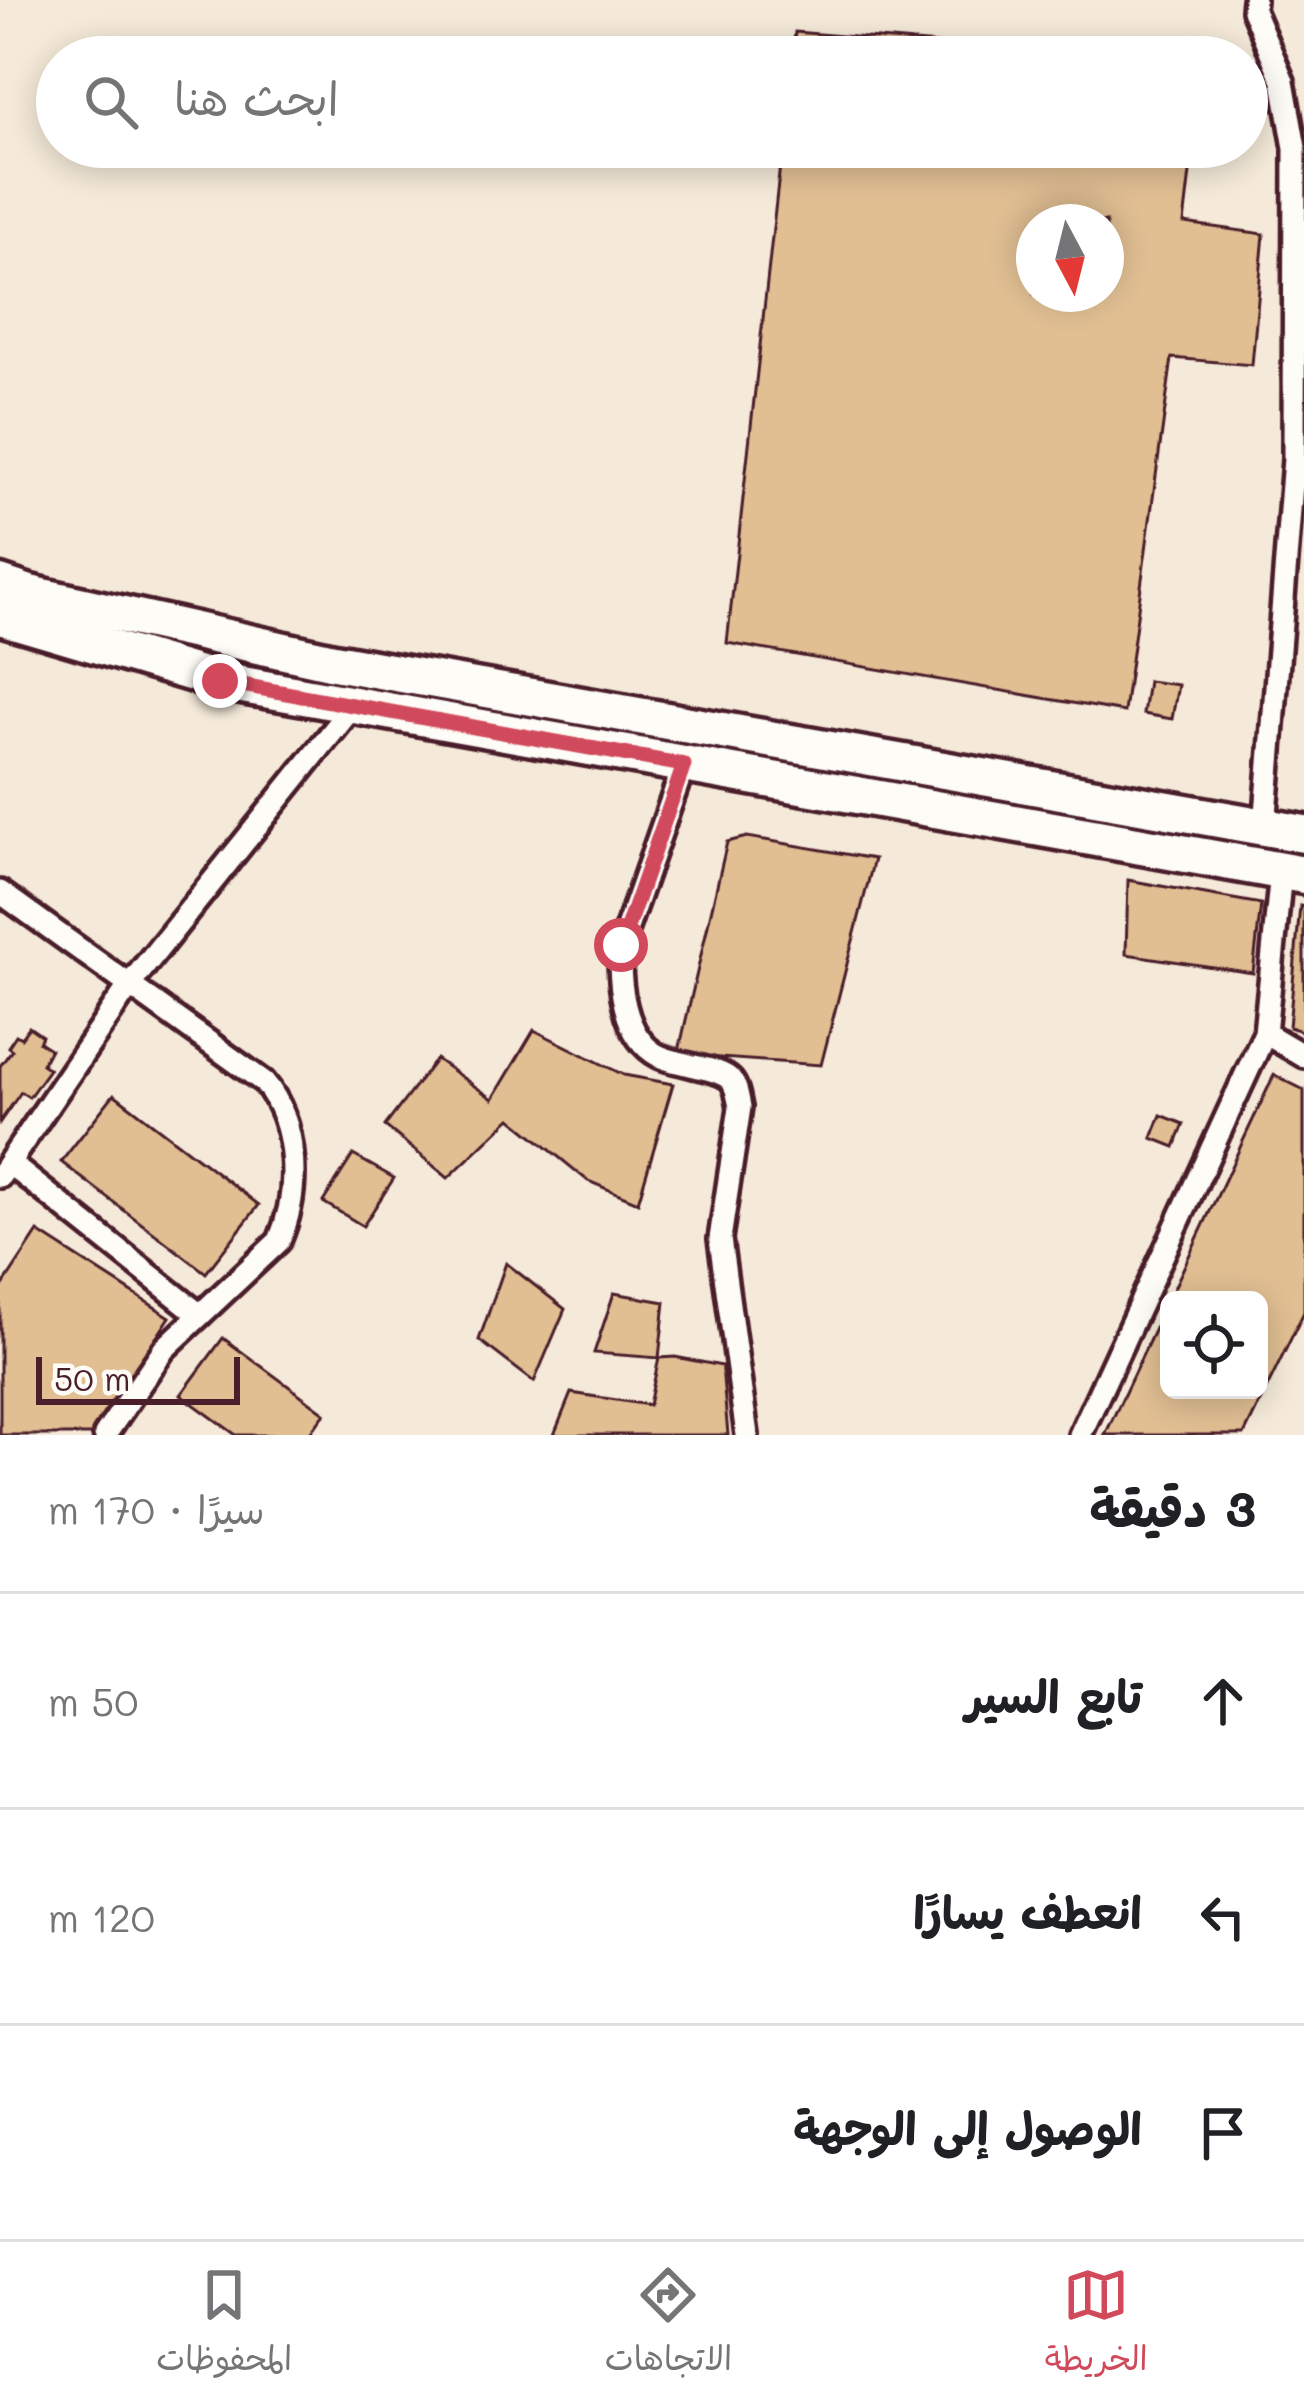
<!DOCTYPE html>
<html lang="ar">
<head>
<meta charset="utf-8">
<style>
  body { margin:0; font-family:Mali,"Playpen Sans Arabic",sans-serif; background:#f2f2f2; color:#202124; direction:rtl }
  .controls { position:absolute; right:36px; bottom:36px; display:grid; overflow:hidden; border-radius:18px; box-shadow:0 6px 30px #0003 }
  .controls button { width:108px; height:108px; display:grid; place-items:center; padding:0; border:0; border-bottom:3px solid #e0e0e0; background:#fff; color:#202124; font:60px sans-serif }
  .compass { position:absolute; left:1016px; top:204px; width:108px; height:108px; border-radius:50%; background:#fff; box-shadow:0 6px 30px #0003; rotate:173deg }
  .scale { position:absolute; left:36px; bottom:30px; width:204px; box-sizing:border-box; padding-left:12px; border:6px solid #4a1f2b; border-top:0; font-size:33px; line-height:42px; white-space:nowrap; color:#4a1f2b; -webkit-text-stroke:9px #fdfcf7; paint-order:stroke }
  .stop { position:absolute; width:36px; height:36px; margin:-27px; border:9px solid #d1495b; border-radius:50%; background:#fff }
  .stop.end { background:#d1495b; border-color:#fff; box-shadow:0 3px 12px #0008 }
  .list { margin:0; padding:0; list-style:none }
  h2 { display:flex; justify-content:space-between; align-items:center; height:156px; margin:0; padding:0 48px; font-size:51px }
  h2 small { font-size:39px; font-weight:400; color:#757577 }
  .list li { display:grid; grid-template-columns:78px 1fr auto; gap:36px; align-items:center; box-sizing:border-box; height:216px; padding:0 48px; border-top:3px solid #e0e0e0 }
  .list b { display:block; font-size:45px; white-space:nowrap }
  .list em { font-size:39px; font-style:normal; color:#757577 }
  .icon { flex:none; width:66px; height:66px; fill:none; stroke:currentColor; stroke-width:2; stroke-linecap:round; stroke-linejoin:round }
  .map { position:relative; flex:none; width:1304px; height:1435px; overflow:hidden; direction:ltr }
  .search { position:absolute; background:#fff; box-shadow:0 6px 30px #0003; left:36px; right:36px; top:36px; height:132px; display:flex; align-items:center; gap:30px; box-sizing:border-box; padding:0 42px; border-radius:66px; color:#757577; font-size:45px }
  .sheet { height:804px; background:#fff }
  nav { display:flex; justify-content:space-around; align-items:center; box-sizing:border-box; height:168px; border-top:3px solid #e0e0e0; background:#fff; font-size:33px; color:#757577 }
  nav a { display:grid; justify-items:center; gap:6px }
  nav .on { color:#d1495b }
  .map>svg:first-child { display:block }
</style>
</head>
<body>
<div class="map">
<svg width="1304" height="1435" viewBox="0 0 1304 1435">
  <rect width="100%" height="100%" fill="#f5ead9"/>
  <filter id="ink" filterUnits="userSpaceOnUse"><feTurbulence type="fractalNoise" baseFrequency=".00833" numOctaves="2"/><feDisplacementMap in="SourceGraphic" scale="24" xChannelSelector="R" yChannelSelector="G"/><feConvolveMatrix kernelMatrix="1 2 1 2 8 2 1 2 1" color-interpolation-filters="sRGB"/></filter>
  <g filter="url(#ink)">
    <!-- building -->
    <g fill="#e1bf93" stroke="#4a1f2b" stroke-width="3" fill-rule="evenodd">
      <path d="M 795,32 L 1094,57 L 792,57 Z"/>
      <path d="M 782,147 L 1193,147 L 1184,223 L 1264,234 L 1252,365 L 1172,358 L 1124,712 L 727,643 ZM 1034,222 L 1106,222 L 1106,294 L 1034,294 Z"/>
      <path d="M 1148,681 L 1178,685 L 1172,719 L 1143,714 Z"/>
      <path d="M 747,837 L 874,859 L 821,1065 L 678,1055 L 727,842 Z"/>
      <path d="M 1128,880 L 1261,904 L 1253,973 L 1126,954 Z"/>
      <path d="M 1300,906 L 1304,907 L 1304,1032 L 1289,1027 Z"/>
      <path d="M 29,1027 L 42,1036 L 39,1042 L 50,1049 L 42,1064 L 49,1069 L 29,1097 L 21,1092 L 0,1122 L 0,1066 L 12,1050 L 8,1047 L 16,1035 L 21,1038 Z"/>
      <path d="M 534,1030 L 624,1075 L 673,1084 L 638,1202 L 588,1181 L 511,1118 L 448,1178 L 385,1126 L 436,1059 L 493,1099 Z"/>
      <path d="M 1274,1075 L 1304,1090 L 1304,1312 L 1244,1435 L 1105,1435 ZM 1169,1300 L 1259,1300 L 1259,1390 L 1169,1390 Z"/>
      <path d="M 114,1094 L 259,1205 L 206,1273 L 61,1162 Z"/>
      <path d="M 1161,1115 L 1184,1124 L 1175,1147 L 1152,1138 Z"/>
      <path d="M 353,1155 L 394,1178 L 363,1226 L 323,1202 Z"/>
      <path d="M 38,1232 L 170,1317 L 92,1435 L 0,1435 L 0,1290 Z"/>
      <path d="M 506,1263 L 565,1309 L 534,1382 L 479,1340 Z"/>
      <path d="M 614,1293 L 665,1302 L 659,1358 L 594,1353 Z"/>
      <path d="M 223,1338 L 325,1413 L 308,1435 L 236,1435 L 181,1395 Z"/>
      <path d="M 675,1357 L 722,1366 L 728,1435 L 554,1435 L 571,1393 L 649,1405 L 659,1358 Z"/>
    </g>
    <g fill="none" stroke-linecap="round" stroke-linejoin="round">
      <!-- street casing -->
      <g stroke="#4a1f2b" stroke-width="30">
        <g id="street">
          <path d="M 1254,0 L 1253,10 L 1283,81 L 1295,148 L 1294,459 L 1265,827"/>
          <path d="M 684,765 L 621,945 C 618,981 623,1038 659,1056 C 667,1060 678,1062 686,1064 C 700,1068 721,1070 731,1080 C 737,1087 738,1098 740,1107 L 720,1239 L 747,1435"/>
          <path d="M 0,892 L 264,1082 C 299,1124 300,1193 279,1241 L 164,1349 L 105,1435"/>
          <path d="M 1265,1033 L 1304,1056"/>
          <path d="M 9,1163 L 200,1315"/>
          <path d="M 0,1176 L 131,983 L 354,705"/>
          <path d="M 1080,1435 L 1265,1033 L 1281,872"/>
        </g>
      </g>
      <!-- primary casing -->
      <g stroke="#4a1f2b" stroke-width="45">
        <g id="primary">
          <path d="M 0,584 L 30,594 L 334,662 L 1304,834"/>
          <path d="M 0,616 L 220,681 L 1304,875"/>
        </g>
      </g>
      <!-- street -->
      <use href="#street" stroke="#fdfcf7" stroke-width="21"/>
      <!-- primary -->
      <use href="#primary" stroke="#fdfcf7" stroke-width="36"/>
    </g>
  </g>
  <g fill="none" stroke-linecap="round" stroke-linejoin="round" filter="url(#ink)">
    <!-- route -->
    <path stroke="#d1495b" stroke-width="15" d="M 220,681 L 684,765 L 621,945"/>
  </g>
</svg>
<div class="controls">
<button><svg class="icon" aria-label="locate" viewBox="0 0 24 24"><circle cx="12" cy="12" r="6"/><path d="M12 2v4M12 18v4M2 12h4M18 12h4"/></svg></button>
</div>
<svg class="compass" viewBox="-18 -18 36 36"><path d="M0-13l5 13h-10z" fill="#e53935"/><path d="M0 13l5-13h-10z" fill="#757577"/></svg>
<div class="scale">50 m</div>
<div class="stop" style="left:621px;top:945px"></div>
<div class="stop end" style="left:220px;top:681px"></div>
<div class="search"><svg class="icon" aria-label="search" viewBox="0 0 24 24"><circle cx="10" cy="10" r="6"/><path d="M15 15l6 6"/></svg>ابحث هنا</div>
</div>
<section class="sheet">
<h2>3 دقيقة<small>سيرًا · 170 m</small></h2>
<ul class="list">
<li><svg class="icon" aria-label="ahead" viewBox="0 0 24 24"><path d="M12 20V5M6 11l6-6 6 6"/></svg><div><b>تابع السير</b></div><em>50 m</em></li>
<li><svg class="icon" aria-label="left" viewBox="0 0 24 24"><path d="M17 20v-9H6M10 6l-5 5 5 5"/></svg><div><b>انعطف يسارًا</b></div><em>120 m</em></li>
<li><svg class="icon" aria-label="arrive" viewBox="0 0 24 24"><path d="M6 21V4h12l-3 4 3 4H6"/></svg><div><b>الوصول إلى الوجهة</b></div></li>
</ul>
</section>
<nav>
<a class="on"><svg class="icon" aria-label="map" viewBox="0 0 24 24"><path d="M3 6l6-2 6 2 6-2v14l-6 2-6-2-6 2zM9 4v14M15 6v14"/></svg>الخريطة</a>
<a><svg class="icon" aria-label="directions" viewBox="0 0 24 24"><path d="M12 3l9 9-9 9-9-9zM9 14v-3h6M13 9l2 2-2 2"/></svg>الاتجاهات</a>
<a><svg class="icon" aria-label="saved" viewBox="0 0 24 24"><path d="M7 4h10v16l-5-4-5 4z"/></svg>المحفوظات</a>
</nav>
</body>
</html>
